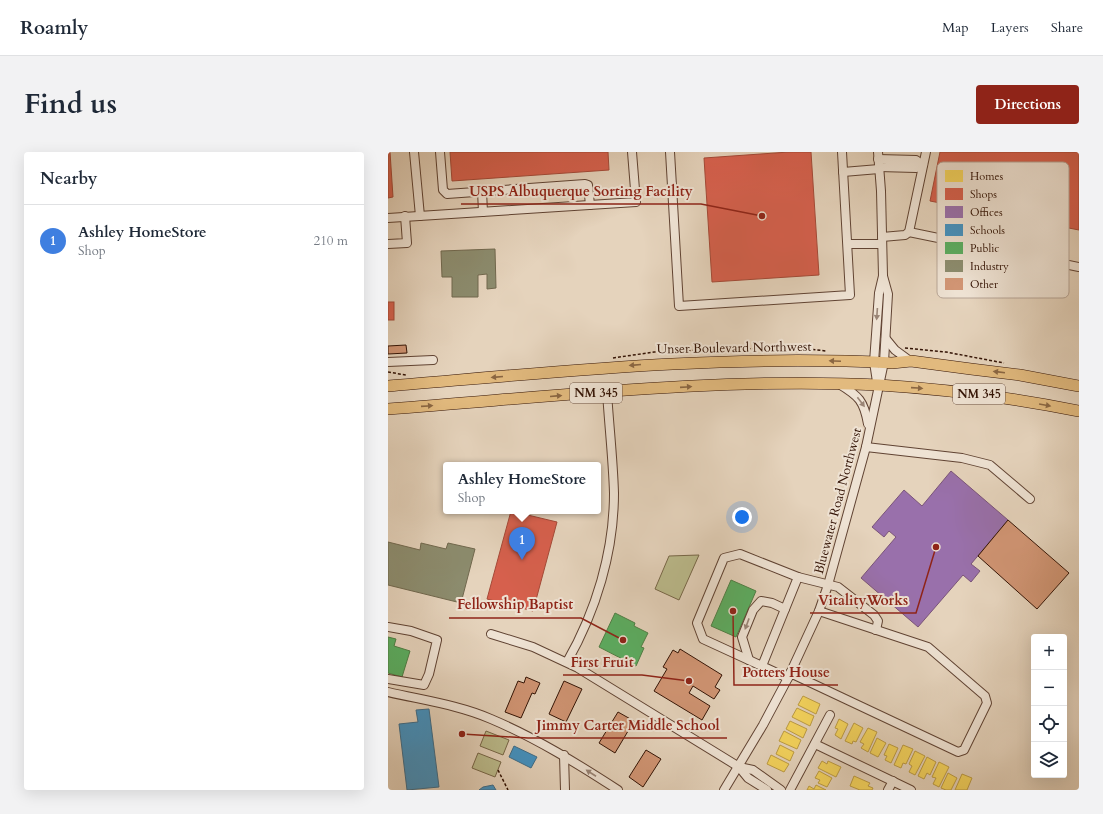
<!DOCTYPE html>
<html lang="en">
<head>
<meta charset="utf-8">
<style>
  body { margin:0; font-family:Cardo,serif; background:#f2f2f3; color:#1f2937 }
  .controls { position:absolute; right:12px; bottom:12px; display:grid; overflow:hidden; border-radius:4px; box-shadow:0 4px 16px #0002 }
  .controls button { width:36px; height:36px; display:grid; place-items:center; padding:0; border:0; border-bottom:1px solid #e0e1e3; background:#fff; color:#1f2937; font:20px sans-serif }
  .you { position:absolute; left:354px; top:365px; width:14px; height:14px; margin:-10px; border:3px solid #fff; border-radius:50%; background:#1a73e8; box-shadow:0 0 0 6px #1a73e833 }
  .badge { display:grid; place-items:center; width:26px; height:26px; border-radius:50%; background:#8f2418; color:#fff; font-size:13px; font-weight:700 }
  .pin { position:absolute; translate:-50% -33px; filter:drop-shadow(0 1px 2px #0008) }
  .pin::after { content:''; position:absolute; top:21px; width:14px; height:12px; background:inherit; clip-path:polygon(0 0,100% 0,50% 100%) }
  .popup { position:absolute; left:55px; top:310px; width:158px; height:52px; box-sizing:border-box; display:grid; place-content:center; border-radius:4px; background:#fff; filter:drop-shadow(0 1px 3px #0005); font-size:13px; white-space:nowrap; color:#747a83 }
  .popup b { font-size:15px; color:#1f2937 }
  .popup::after { content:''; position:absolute; left:50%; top:100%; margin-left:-8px; border:8px solid transparent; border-top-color:#fff }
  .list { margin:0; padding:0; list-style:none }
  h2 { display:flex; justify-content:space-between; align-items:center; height:52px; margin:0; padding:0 16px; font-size:17px }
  h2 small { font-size:13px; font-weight:400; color:#747a83 }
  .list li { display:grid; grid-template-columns:26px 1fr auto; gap:12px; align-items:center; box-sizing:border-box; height:72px; padding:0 16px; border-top:1px solid #e0e1e3 }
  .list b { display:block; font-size:15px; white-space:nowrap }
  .list p { margin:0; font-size:13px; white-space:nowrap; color:#747a83 }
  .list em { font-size:13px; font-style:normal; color:#747a83 }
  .icon { flex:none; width:22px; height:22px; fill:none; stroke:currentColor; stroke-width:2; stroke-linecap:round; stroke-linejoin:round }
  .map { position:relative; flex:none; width:691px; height:638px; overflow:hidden; border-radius:4px }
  header { display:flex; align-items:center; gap:24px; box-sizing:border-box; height:56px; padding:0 20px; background:#fff; border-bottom:1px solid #e0e1e3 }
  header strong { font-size:19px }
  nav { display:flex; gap:22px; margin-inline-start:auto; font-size:14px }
  .intro { display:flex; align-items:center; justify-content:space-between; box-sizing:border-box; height:96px; padding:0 24px }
  h1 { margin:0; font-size:28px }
  .button { padding:10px 18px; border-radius:4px; background:#8f2418; color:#fff; font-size:14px; font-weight:700 }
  main { display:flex; gap:24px; padding:0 24px }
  aside { flex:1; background:#fff; border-radius:4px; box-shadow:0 4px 16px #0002 }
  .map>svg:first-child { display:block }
</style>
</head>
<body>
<header>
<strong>Roamly</strong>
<nav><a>Map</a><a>Layers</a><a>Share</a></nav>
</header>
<div class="intro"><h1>Find us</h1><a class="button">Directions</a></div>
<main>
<aside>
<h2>Nearby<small></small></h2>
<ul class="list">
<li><span class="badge" style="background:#3f7fe0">1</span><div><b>Ashley HomeStore</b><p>Shop</p></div><em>210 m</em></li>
</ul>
</aside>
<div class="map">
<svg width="691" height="638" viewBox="0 0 691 638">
  <rect width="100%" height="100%" fill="#e5d3bc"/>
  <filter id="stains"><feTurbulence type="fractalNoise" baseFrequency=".005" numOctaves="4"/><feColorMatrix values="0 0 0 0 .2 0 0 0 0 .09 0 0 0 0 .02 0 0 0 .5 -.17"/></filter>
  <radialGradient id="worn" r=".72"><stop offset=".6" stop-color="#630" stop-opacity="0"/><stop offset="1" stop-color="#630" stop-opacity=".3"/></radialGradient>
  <!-- green -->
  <g fill="#bbbb8c" stroke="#776748">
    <path d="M 311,403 L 291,448 L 267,437 L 281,404 Z"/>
    <path d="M 98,579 L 121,588 L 115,603 L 92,594 Z"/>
    <path d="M 90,601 L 113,610 L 107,625 L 84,616 Z"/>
  </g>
  <!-- homes -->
  <g fill="#f6d55c" stroke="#bc9b42">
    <path d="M 415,544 L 432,552 L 428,562 L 410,553 Z"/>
    <path d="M 409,556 L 426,564 L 422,574 L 404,565 Z"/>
    <path d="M 451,567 L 460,572 L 453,587 L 447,583 L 450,577 L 447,576 Z"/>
    <path d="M 402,569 L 419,577 L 415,586 L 398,577 Z"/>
    <path d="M 466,571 L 475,576 L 468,590 L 465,589 L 464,592 L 457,589 Z"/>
    <path d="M 480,576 L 489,580 L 480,600 L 473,596 L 476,592 L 472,590 Z"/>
    <path d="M 396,579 L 413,588 L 409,597 L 391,589 Z"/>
    <path d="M 489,586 L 498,591 L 490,605 L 482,601 Z"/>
    <path d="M 501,592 L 510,596 L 503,611 L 497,608 L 499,604 L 496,603 Z"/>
    <path d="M 392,593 L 406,600 L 402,609 L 388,602 Z"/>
    <path d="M 515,593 L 525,597 L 518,612 L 515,611 L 513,616 L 506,613 Z"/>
    <path d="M 527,599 L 537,604 L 527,623 L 521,620 L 524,614 L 521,612 Z"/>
    <path d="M 383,603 L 401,612 L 396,620 L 379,612 Z"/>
    <path d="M 539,605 L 548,610 L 542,623 L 539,621 L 536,627 L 530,624 Z"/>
    <path d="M 434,609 L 439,612 L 440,609 L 453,615 L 448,625 L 430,616 Z"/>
    <path d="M 551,610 L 561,615 L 551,635 L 545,632 L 548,626 L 544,625 Z"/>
    <path d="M 431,619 L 444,626 L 439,635 L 430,631 L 432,628 L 427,626 Z"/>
    <path d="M 560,621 L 569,626 L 563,638 L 558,638 L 553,636 Z"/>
    <path d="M 574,622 L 584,626 L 579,638 L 567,638 Z"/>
    <path d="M 466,624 L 482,631 L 480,634 L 485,636 L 484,638 L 472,638 L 462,634 Z"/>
    <path d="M 428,633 L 438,638 L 419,638 L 421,634 L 426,637 Z"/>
  </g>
  <!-- shops -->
  <g fill="#d6604d" stroke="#a54937">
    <path d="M 0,0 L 2,0 L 5,45 L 0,46 Z"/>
    <path d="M 62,0 L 220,0 L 221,18 L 64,29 Z"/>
    <path d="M 401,0 L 423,0 L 431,123 L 324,130 L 316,6 Z"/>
    <path d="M 552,0 L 691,0 L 691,78 L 542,49 Z"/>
    <rect x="0" y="150" width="6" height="18"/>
    <path d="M 123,359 L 169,370 L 145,459 L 99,447 Z"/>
  </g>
  <!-- offices -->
  <path fill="#9970ab" stroke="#7a5479" d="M 563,319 L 620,368 L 583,412 L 592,419 L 583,430 L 575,423 L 530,475 L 473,426 L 508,385 L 501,379 L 496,385 L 484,375 L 516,338 L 534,354 Z"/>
  <!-- schools -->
  <g fill="#4393c3" stroke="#3e6d8a">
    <path d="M 41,557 L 51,635 L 19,638 L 11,572 L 30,570 L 28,558 Z"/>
    <path d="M 126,594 L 149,605 L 143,616 L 121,605 Z"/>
    <path d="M 105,633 L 108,638 L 91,638 L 95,635 Z"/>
  </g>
  <!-- public -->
  <g fill="#5aae61" stroke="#4e8045">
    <path d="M 343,428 L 368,439 L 348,485 L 323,474 Z"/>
    <path d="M 227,461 L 247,471 L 246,474 L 260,481 L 253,495 L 256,496 L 248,514 L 211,495 Z"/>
    <path d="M 0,485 L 8,487 L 6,494 L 22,499 L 14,525 L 0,521 Z"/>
  </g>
  <!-- industry -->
  <g fill="#8c8c6e" stroke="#71684e">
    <path d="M 107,97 L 108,136 L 99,137 L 99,122 L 90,123 L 90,145 L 64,145 L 64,125 L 54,125 L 53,99 Z"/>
    <path d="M 0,390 L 32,398 L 33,391 L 58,397 L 60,391 L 87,397 L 73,451 L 0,433 Z"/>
  </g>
  <!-- building -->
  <g fill="#d19574" stroke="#331305">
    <path d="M 18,193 L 19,201 L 0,202 L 0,194 Z"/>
    <path d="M 620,368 L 681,421 L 649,457 L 590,404 Z"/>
    <path d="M 292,497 L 334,523 L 327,535 L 332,538 L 326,547 L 305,534 L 301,541 L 322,554 L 314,568 L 266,539 L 279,517 L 275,515 L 285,498 L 290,501 Z"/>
    <path d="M 138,525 L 152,531 L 147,542 L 144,541 L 133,566 L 117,560 L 130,529 L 136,531 Z"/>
    <path d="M 176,529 L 194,537 L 178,570 L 161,562 Z"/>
    <path d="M 230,560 L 246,569 L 227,601 L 211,591 Z"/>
    <path d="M 258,598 L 273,607 L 255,635 L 241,625 Z"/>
  </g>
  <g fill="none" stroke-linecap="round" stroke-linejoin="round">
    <!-- minor casing -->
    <g stroke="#604333" stroke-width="10">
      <g id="minor">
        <path d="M 26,0 L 32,64"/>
        <path d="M 52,0 L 55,38 L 59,42 L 197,32 L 200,33 L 202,53"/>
        <path d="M 282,0 L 291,154 L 462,143 L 454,0"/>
        <path d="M 490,7 L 528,8 L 535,13 L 528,16 L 491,15"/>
        <path d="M 455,20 L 491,17"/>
        <path d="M 94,39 L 95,60"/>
        <path d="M 0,66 L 248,50 L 244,0"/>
        <path d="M 521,80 L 691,115"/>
        <path d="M 494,85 L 517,83 L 521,80 L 538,0"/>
        <path d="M 0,92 L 19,91 L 17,64"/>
        <path d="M 460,92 L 494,92"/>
        <path d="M 498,187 L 507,198 L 522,209"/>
        <path d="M 0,210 L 45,208"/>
        <path d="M 489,230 L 486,210 L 491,141 L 495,124 L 493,39 L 490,0"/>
        <path d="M 451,232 C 471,244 476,249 480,272"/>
        <path d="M 478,295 L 574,306 L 602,313 L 642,347"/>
        <path d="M 410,425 L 450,435 L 486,463 L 490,469 L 488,478"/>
        <path d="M 0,475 L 23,479 L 49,488 L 41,522 L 36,533 L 0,527"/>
        <path d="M 103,482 L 145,495 L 190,516 L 351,615 L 360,626 L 379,638"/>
        <path d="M 361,508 L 354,485 L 365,458 L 373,449 L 384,451 L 397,457"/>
        <path d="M 179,510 C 208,459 226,400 226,341 C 225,307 221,273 219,240"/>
        <path d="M 374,514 L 410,425 L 352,402 L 336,406 L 309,471 L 315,487 L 400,526"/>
        <path d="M 402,521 L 570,600 L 576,598 L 599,551 L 597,544 L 540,495 L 431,459"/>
        <path d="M 0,540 C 34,548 71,553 103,567 C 148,586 190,612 230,638"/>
        <path d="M 427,592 L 523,638"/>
        <path d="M 176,603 L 177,638"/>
        <path d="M 351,615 L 365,618 L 393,638"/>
        <path d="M 336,638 L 375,573 L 400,526 L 431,459 L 440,433 L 478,295 L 496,210 L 500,142 L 495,124"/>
        <path d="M 402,638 L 442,563"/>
        <path d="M 500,638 L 505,629"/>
      </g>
    </g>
    <!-- major casing -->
    <g stroke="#331305" stroke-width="12">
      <g id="major">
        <path d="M 0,234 C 168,220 335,202 504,211 L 523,209 L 583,217 L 632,223 L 691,234"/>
        <path d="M 0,257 C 163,245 327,225 491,233 C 558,237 625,246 691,259"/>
      </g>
    </g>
    <!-- path -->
    <g stroke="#331305" stroke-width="1.5" stroke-dasharray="3 2" stroke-linecap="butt">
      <path d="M 517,196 L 558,200 L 616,211"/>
      <path d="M 225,206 L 266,200 L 341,197 L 412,196 L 438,199"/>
      <path d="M 0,220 L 18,223"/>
      <path d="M 110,618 L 120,638"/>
    </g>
    <!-- minor -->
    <use href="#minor" stroke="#eee2d3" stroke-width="8"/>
    <!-- major -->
    <use href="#major" stroke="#e2ba7e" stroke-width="11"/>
  </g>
  <!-- one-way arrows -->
  <defs><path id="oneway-solid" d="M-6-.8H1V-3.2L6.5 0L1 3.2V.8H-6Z"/></defs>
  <g fill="#9a8576">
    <use href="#oneway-solid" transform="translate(489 162) rotate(94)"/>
    <use href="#oneway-solid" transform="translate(473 250) rotate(53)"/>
    <use href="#oneway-solid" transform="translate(359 472) rotate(110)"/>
    <use href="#oneway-solid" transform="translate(203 621) rotate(-147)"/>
  </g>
  <g fill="#8a6642">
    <use href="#oneway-solid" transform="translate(447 209) rotate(-178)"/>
    <use href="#oneway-solid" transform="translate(247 213) rotate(175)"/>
    <use href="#oneway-solid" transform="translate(611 220) rotate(-173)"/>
    <use href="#oneway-solid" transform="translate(109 225) rotate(175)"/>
    <use href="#oneway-solid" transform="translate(298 235) rotate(-4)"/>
    <use href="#oneway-solid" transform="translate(529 236) rotate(4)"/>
    <use href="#oneway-solid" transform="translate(168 244) rotate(-5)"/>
    <use href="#oneway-solid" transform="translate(657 253) rotate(10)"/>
    <use href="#oneway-solid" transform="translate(39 254) rotate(-4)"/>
  </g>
  <g text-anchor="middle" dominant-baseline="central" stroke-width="4" stroke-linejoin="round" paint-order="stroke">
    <!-- shield labels -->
    <g fill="#eee2d3" stroke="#6b5143" stroke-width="1">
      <rect x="182" y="231" width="52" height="20" rx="3"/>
      <rect x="565" y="232" width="52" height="20" rx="3"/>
    </g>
    <g font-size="12" font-weight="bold" fill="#331305">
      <text x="208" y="241">NM 345</text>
      <text x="591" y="242">NM 345</text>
    </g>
    <!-- street labels -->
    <g font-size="13" fill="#331305" stroke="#eee2d3">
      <text transform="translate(346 196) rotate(-1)">Unser Boulevard Northwest</text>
      <text transform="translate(450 349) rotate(-75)">Bluewater Road Northwest</text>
    </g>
  </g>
  <!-- legend -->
  <rect x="549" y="10" width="132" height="136" rx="6" fill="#eee2d3" stroke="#b6a495" stroke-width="1"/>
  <rect x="557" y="18" width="18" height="12" fill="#f6d55c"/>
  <rect x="557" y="36" width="18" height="12" fill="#d6604d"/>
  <rect x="557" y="54" width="18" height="12" fill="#9970ab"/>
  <rect x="557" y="72" width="18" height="12" fill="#4393c3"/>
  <rect x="557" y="90" width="18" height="12" fill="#5aae61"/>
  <rect x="557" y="108" width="18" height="12" fill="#8c8c6e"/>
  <rect x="557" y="126" width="18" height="12" fill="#d19574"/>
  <g font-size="11" fill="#331305">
    <text x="582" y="28">Homes</text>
    <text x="582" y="46">Shops</text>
    <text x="582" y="64">Offices</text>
    <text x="582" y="82">Schools</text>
    <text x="582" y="100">Public</text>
    <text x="582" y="118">Industry</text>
    <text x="582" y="136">Other</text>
  </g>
  <!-- callouts -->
  <path fill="none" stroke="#8f2418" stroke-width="1.5" d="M374 64L313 52H73M548 395L528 461H422M235 488L193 466H61M301 529L254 523H175M345 459L346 533H450M74 582L140 586H339"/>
  <g fill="#8f2418" stroke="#eee2d3" stroke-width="1.5">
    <circle cx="374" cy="64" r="4"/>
    <circle cx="548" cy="395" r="4"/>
    <circle cx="235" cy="488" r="4"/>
    <circle cx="301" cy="529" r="4"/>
    <circle cx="345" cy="459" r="4"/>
    <circle cx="74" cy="582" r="4"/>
  </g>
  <g font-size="14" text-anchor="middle" font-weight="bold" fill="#8f2418" stroke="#eee2d3" stroke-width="4" stroke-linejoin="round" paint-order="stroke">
    <text x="193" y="44">USPS Albuquerque Sorting Facility</text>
    <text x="475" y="453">VitalityWorks</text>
    <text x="127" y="457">Fellowship Baptist</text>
    <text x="214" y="515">First Fruit</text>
    <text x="398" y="525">Potters House</text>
    <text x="240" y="578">Jimmy Carter Middle School</text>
  </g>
  <rect width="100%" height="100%" filter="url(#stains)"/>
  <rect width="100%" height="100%" fill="url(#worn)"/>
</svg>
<div class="controls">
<button>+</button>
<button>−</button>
<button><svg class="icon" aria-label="locate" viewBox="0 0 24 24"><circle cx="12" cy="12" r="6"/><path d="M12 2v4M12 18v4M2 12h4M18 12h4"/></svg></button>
<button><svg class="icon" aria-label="layers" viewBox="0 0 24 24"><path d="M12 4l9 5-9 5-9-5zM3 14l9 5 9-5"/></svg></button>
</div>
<div class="you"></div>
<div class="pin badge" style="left:134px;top:408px;background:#3f7fe0">1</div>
<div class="popup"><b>Ashley HomeStore</b>Shop</div>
</div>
</main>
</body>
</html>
